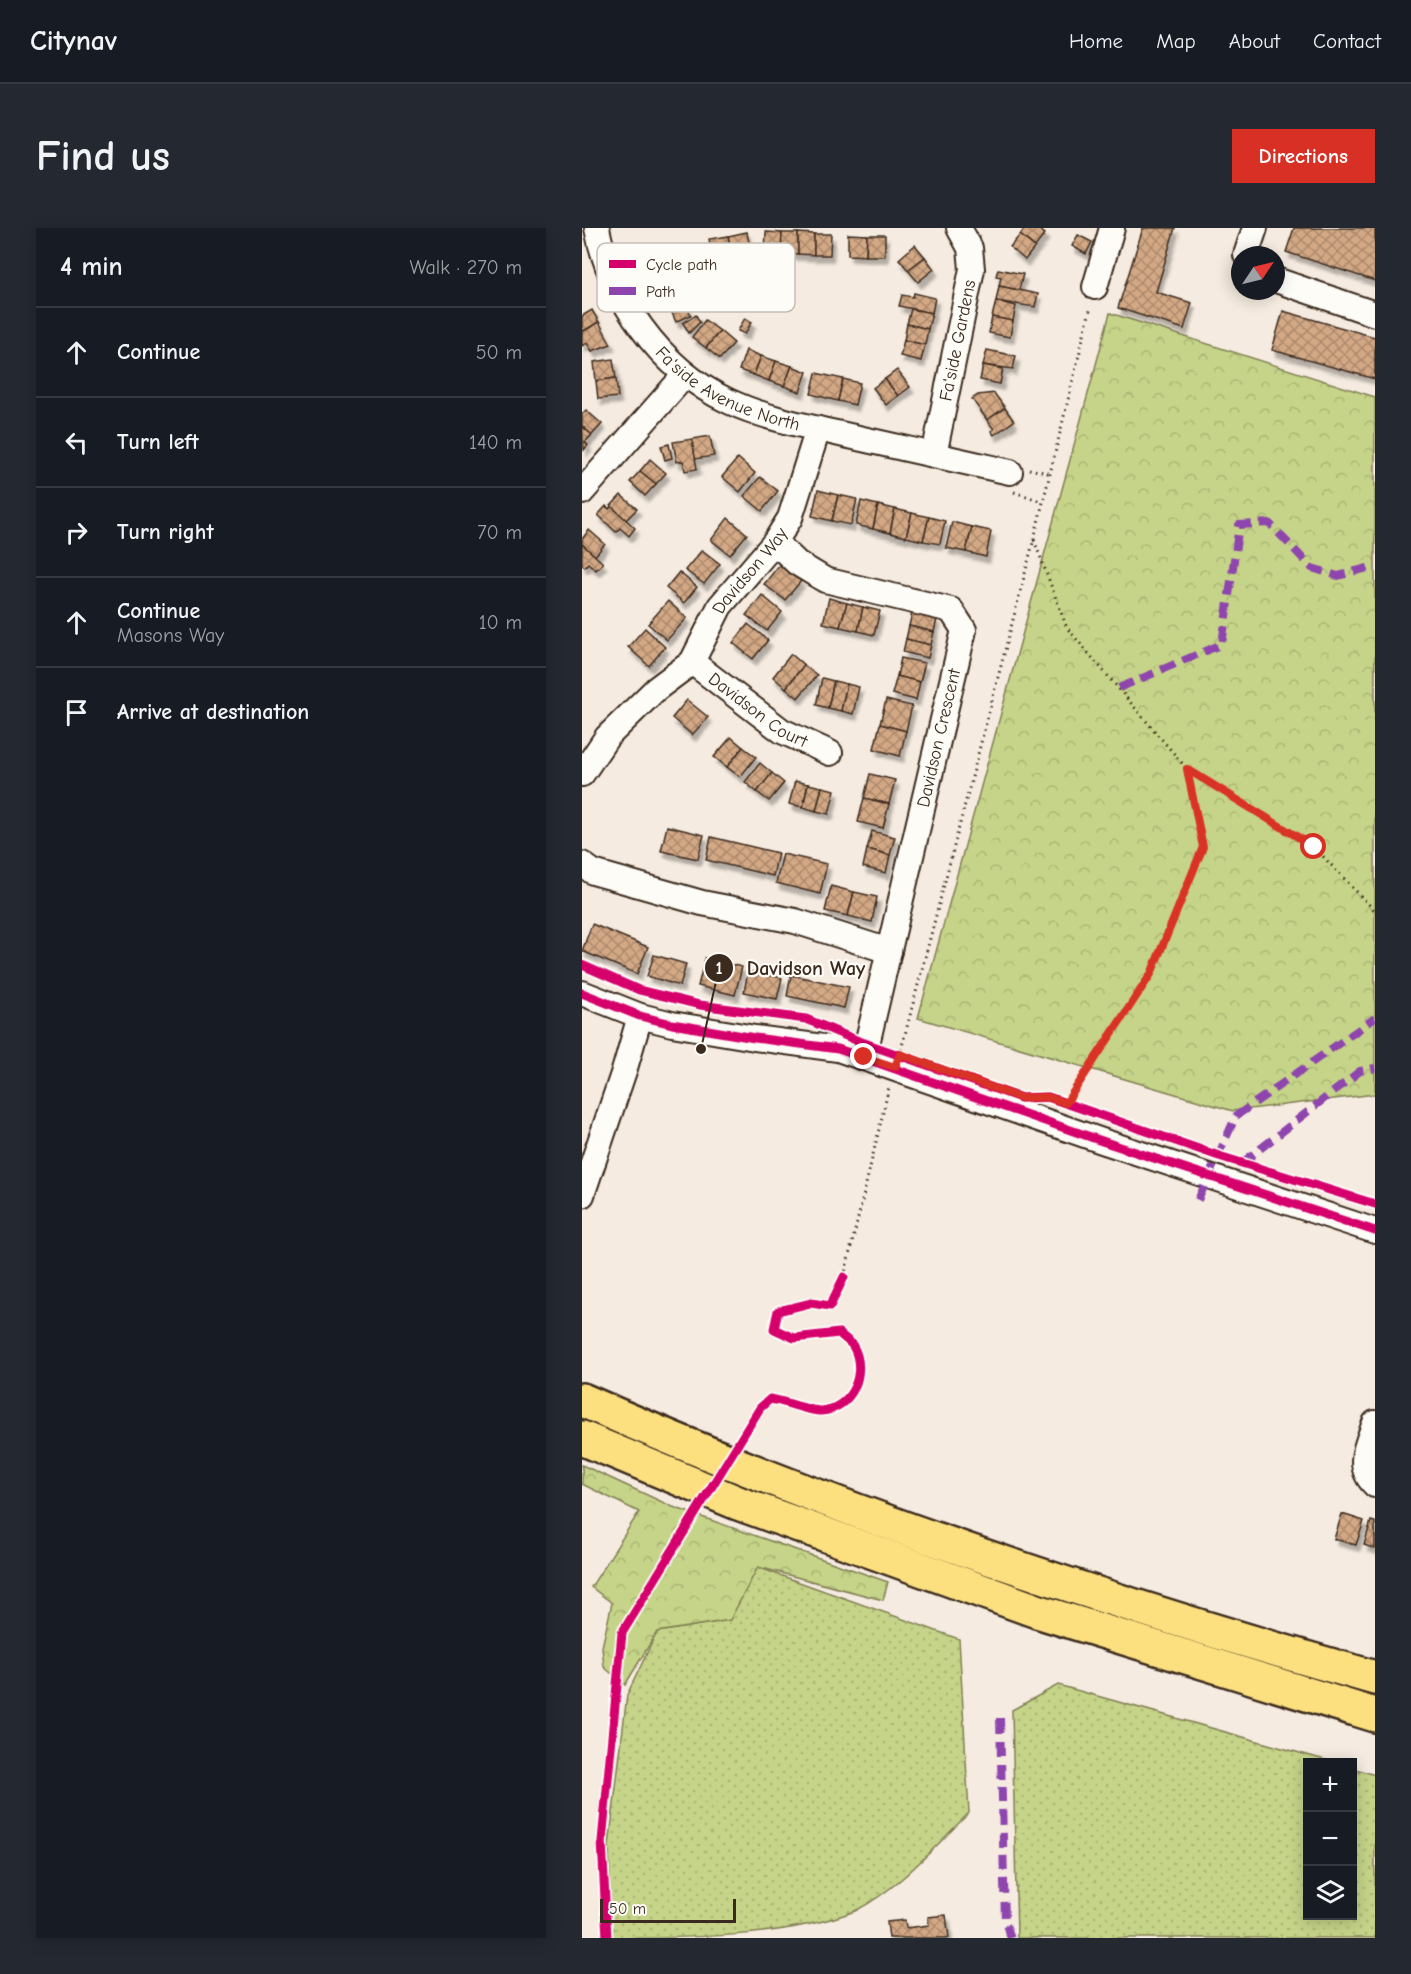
<!DOCTYPE html>
<html lang="en">
<head>
<meta charset="utf-8">
<style>
  body { margin:0; font-family:"Comic Neue",sans-serif; background:#242831; color:#f1f3f6 }
  .controls { position:absolute; right:18px; bottom:18px; display:grid; overflow:hidden; border-radius:0px; box-shadow:0 3px 15px #0003 }
  .controls button { width:54px; height:54px; display:grid; place-items:center; padding:0; border:0; border-bottom:2px solid #363941; background:#171b24; color:#f1f3f6; font:30px sans-serif }
  .compass { position:absolute; left:649px; top:18px; width:54px; height:54px; border-radius:50%; background:#171b24; box-shadow:0 3px 15px #0003; rotate:55deg }
  .scale { position:absolute; left:18px; bottom:15px; width:136px; box-sizing:border-box; padding-left:6px; border:3px solid #3b2a1e; border-top:0; font-size:16px; line-height:21px; white-space:nowrap; color:#3b2a1e; -webkit-text-stroke:4px #fdfcf7; paint-order:stroke }
  .stop { position:absolute; width:18px; height:18px; margin:-14px; border:4px solid #d93025; border-radius:50%; background:#fff }
  .stop.end { background:#d93025; border-color:#fff; box-shadow:0 2px 6px #0008 }
  .list { margin:0; padding:0; list-style:none }
  h2 { display:flex; justify-content:space-between; align-items:center; height:78px; margin:0; padding:0 24px; font-size:26px }
  h2 small { font-size:20px; font-weight:400; color:#9ea1a6 }
  .list li { display:grid; grid-template-columns:39px 1fr auto; gap:18px; align-items:center; box-sizing:border-box; height:90px; padding:0 24px; border-top:2px solid #363941 }
  .list b { display:block; font-size:22px; white-space:nowrap }
  .list p { margin:0; font-size:20px; white-space:nowrap; color:#9ea1a6 }
  .list em { font-size:20px; font-style:normal; color:#9ea1a6 }
  .icon { flex:none; width:33px; height:33px; fill:none; stroke:currentColor; stroke-width:2; stroke-linecap:round; stroke-linejoin:round }
  .map { position:relative; flex:none; width:793px; height:1710px; overflow:hidden; border-radius:0px }
  header { display:flex; align-items:center; gap:36px; box-sizing:border-box; height:84px; padding:0 30px; background:#171b24; border-bottom:2px solid #363941 }
  header strong { font-size:28px }
  nav { display:flex; gap:33px; margin-inline-start:auto; font-size:21px }
  .intro { display:flex; align-items:center; justify-content:space-between; box-sizing:border-box; height:144px; padding:0 36px }
  h1 { margin:0; font-size:42px }
  .button { padding:15px 27px; border-radius:0px; background:#d93025; color:#fff; font-size:21px; font-weight:700 }
  main { display:flex; gap:36px; padding:0 36px }
  aside { flex:1; background:#171b24; border-radius:0px; box-shadow:0 3px 15px #0003 }
  .map>svg:first-child { display:block }
</style>
</head>
<body>
<header>
<strong>Citynav</strong>
<nav><a>Home</a><a>Map</a><a>About</a><a>Contact</a></nav>
</header>
<div class="intro"><h1>Find us</h1><a class="button">Directions</a></div>
<main>
<aside>
<h2>4 min<small>Walk · 270 m</small></h2>
<ul class="list">
<li><svg class="icon" aria-label="ahead" viewBox="0 0 24 24"><path d="M12 20V5M6 11l6-6 6 6"/></svg><div><b>Continue</b></div><em>50 m</em></li>
<li><svg class="icon" aria-label="left" viewBox="0 0 24 24"><path d="M17 20v-9H6M10 6l-5 5 5 5"/></svg><div><b>Turn left</b></div><em>140 m</em></li>
<li><svg class="icon" aria-label="right" viewBox="0 0 24 24"><path d="M7 20v-9h11M14 6l5 5-5 5"/></svg><div><b>Turn right</b></div><em>70 m</em></li>
<li><svg class="icon" aria-label="ahead" viewBox="0 0 24 24"><path d="M12 20V5M6 11l6-6 6 6"/></svg><div><b>Continue</b><p>Masons Way</p></div><em>10 m</em></li>
<li><svg class="icon" aria-label="arrive" viewBox="0 0 24 24"><path d="M6 21V4h12l-3 4 3 4H6"/></svg><div><b>Arrive at destination</b></div></li>
</ul>
</aside>
<div class="map">
<svg width="793" height="1710" viewBox="0 0 793 1710">
  <defs>
    <pattern id="grass-dots" width="8" height="8" patternUnits="userSpaceOnUse" patternTransform="scale(1.5)"><rect width="8" height="8" fill="#c5d488"/><path d="M2 2h.1M6 6h.1" fill="none" stroke="#aab675" stroke-width="1.8" stroke-linecap="round"/></pattern>
    <pattern id="forest-crowns" width="20" height="18" patternUnits="userSpaceOnUse" patternTransform="scale(1.5)"><rect width="20" height="18" fill="#c5d488"/><path d="M2 6a3 3 0 1 1 6 0M12 15a3 3 0 1 1 6 0" fill="none" stroke="#aab675"/></pattern>
    <pattern id="building-cross-hatch" width="8" height="8" patternUnits="userSpaceOnUse" patternTransform="scale(1.5)"><rect width="8" height="8" fill="#d3a885"/><path d="M0 0l8 8M0 8l8-8" fill="none" stroke="#ac896c"/></pattern>
    <filter id="shadow"><feDropShadow dx="3.5" dy="6" stdDeviation="1.5" flood-color="#0004"/></filter>
  </defs>
  <rect width="100%" height="100%" fill="#f5ebe0"/>
  <filter id="ink" filterUnits="userSpaceOnUse"><feTurbulence type="fractalNoise" baseFrequency=".0167" numOctaves="2"/><feDisplacementMap in="SourceGraphic" scale="12" xChannelSelector="R" yChannelSelector="G"/><feConvolveMatrix kernelMatrix="1 2 1 2 8 2 1 2 1" color-interpolation-filters="sRGB"/></filter>
  <g filter="url(#ink)">
    <!-- grass -->
    <g fill="url(#grass-dots)" stroke="#807f53" stroke-width="1.5">
      <path d="M 175,1339 L 377,1411 L 387,1585 C 352,1619 317,1661 273,1683 C 202,1710 108,1710 30,1710 L 27,1618 L 45,1467 L 75,1404 L 147,1392 Z"/>
      <path d="M 476,1457 L 750,1534 L 726,1534 L 726,1688 L 770,1688 L 771,1540 L 793,1547 L 793,1710 L 435,1710 L 430,1482 Z"/>
    </g>
    <!-- forest -->
    <g fill="url(#forest-crowns)" stroke="#807f53" stroke-width="1.5">
      <path d="M 528,85 L 793,169 L 793,866 L 651,883 L 336,790 Z"/>
      <path d="M 0,1237 L 91,1279 L 306,1354 L 301,1372 L 176,1339 L 148,1392 L 75,1404 L 43,1457 L 22,1439 L 20,1419 L 30,1375 L 9,1359 L 57,1284 L 0,1256 Z"/>
    </g>
    <!-- building -->
    <g fill="url(#building-cross-hatch)" stroke="#3b2a1e" stroke-width="1.5" filter="url(#shadow)">
      <path d="M 443,0 L 455,0 L 463,6 L 453,19 L 438,7 Z"/>
      <path d="M 561,0 L 593,0 L 574,64 L 610,75 L 602,101 L 536,80 Z"/>
      <path d="M 712,0 L 793,0 L 793,53 L 704,24 Z"/>
      <path d="M 165,4 L 169,25 L 150,28 L 146,8 Z"/>
      <path d="M 184,4 L 200,5 L 199,26 L 183,25 Z"/>
      <path d="M 200,5 L 216,5 L 216,26 L 199,26 Z"/>
      <path d="M 216,5 L 232,6 L 232,27 L 216,26 Z"/>
      <path d="M 232,6 L 249,6 L 248,27 L 232,27 Z"/>
      <path d="M 266,6 L 285,7 L 284,28 L 266,27 Z"/>
      <path d="M 285,7 L 303,7 L 303,28 L 284,28 Z"/>
      <path d="M 438,7 L 453,19 L 443,32 L 428,19 Z"/>
      <path d="M 496,7 L 510,14 L 504,26 L 490,18 Z"/>
      <path d="M 146,8 L 152,38 L 140,40 L 138,30 L 131,32 L 127,11 Z"/>
      <path d="M 333,17 L 343,29 L 326,42 L 317,31 Z"/>
      <path d="M 343,29 L 352,41 L 336,54 L 326,42 Z"/>
      <path d="M 416,41 L 441,46 L 437,62 L 417,58 L 419,49 L 414,48 Z"/>
      <path d="M 417,58 L 456,66 L 453,79 L 414,73 Z"/>
      <path d="M 332,65 L 353,70 L 350,85 L 317,78 L 320,67 L 331,69 Z"/>
      <path d="M 414,73 L 434,78 L 431,93 L 410,89 Z"/>
      <path d="M 105,79 L 109,87 L 94,94 L 90,85 Z"/>
      <path d="M 329,81 L 350,85 L 346,101 L 325,96 Z"/>
      <path d="M 10,82 L 17,94 L 0,104 L 0,88 Z"/>
      <path d="M 701,83 L 793,109 L 793,151 L 690,122 Z"/>
      <path d="M 114,87 L 118,94 L 107,105 L 101,95 Z"/>
      <path d="M 410,89 L 431,93 L 428,109 L 407,105 Z"/>
      <path d="M 163,90 L 170,94 L 163,106 L 156,103 Z"/>
      <path d="M 123,92 L 138,103 L 124,120 L 110,109 Z"/>
      <path d="M 17,94 L 29,116 L 10,123 L 5,115 L 0,118 L 0,104 Z"/>
      <path d="M 325,96 L 346,101 L 343,117 L 322,112 Z"/>
      <path d="M 138,103 L 152,115 L 138,131 L 124,120 Z"/>
      <path d="M 322,112 L 343,117 L 339,133 L 318,128 Z"/>
      <path d="M 164,122 L 179,128 L 172,147 L 157,142 Z"/>
      <path d="M 405,122 L 434,128 L 431,141 L 401,137 Z"/>
      <path d="M 179,128 L 194,133 L 187,153 L 172,147 Z"/>
      <path d="M 31,131 L 34,150 L 14,153 L 12,134 Z"/>
      <path d="M 194,133 L 210,138 L 202,158 L 187,153 Z"/>
      <path d="M 401,137 L 421,141 L 418,156 L 398,152 Z"/>
      <path d="M 210,138 L 225,144 L 218,164 L 202,158 Z"/>
      <path d="M 315,142 L 328,159 L 316,168 L 303,151 Z"/>
      <path d="M 234,145 L 261,151 L 256,173 L 229,166 Z"/>
      <path d="M 34,150 L 36,169 L 16,171 L 14,153 Z"/>
      <path d="M 261,151 L 278,155 L 273,177 L 256,173 Z"/>
      <path d="M 303,151 L 316,168 L 304,177 L 291,160 Z"/>
      <path d="M 412,165 L 423,180 L 405,192 L 390,171 L 396,167 Z"/>
      <path d="M 423,180 L 432,193 L 412,207 L 409,203 L 412,201 L 405,192 Z"/>
      <path d="M 4,182 L 20,196 L 10,207 L 0,198 L 0,186 Z"/>
      <path d="M 0,198 L 10,207 L 3,214 L 6,217 L 2,222 Z"/>
      <path d="M 128,208 L 132,228 L 113,231 L 110,211 Z"/>
      <path d="M 110,211 L 115,241 L 103,243 L 101,233 L 95,234 L 91,214 Z"/>
      <path d="M 87,216 L 90,230 L 83,232 L 79,218 Z"/>
      <path d="M 156,230 L 173,245 L 158,264 L 140,249 Z"/>
      <path d="M 68,231 L 84,245 L 74,256 L 58,243 Z"/>
      <path d="M 58,243 L 74,256 L 63,268 L 48,254 Z"/>
      <path d="M 178,249 L 196,263 L 180,283 L 162,268 Z"/>
      <path d="M 236,262 L 256,267 L 250,293 L 230,288 Z"/>
      <path d="M 39,267 L 55,281 L 44,292 L 29,278 Z"/>
      <path d="M 256,267 L 275,271 L 269,297 L 250,293 Z"/>
      <path d="M 279,273 L 296,277 L 291,301 L 274,297 Z"/>
      <path d="M 296,277 L 313,281 L 308,305 L 291,301 Z"/>
      <path d="M 24,278 L 27,281 L 29,278 L 53,300 L 47,308 L 38,300 L 34,304 L 16,287 Z"/>
      <path d="M 313,281 L 330,285 L 324,309 L 308,305 Z"/>
      <path d="M 330,285 L 347,289 L 341,313 L 324,309 Z"/>
      <path d="M 347,289 L 363,293 L 358,316 L 341,313 Z"/>
      <path d="M 146,290 L 165,306 L 148,327 L 129,312 Z"/>
      <path d="M 370,294 L 390,299 L 384,324 L 364,320 Z"/>
      <path d="M 390,299 L 409,303 L 404,329 L 384,324 Z"/>
      <path d="M 7,302 L 23,316 L 13,328 L 0,316 L 0,311 Z"/>
      <path d="M 0,316 L 21,335 L 14,342 L 6,335 L 3,339 L 0,337 Z"/>
      <path d="M 120,322 L 138,336 L 122,356 L 103,342 Z"/>
      <path d="M 198,336 L 219,353 L 203,372 L 182,356 Z"/>
      <path d="M 97,344 L 115,359 L 102,375 L 84,360 Z"/>
      <path d="M 180,367 L 200,384 L 185,403 L 164,387 Z"/>
      <path d="M 247,370 L 265,375 L 258,399 L 241,395 Z"/>
      <path d="M 86,373 L 105,390 L 85,412 L 66,396 Z"/>
      <path d="M 265,375 L 281,379 L 276,403 L 258,399 Z"/>
      <path d="M 281,379 L 298,383 L 292,407 L 276,403 Z"/>
      <path d="M 330,385 L 355,391 L 352,404 L 327,398 Z"/>
      <path d="M 166,396 L 186,412 L 171,431 L 151,415 Z"/>
      <path d="M 327,398 L 352,404 L 349,417 L 324,411 Z"/>
      <path d="M 63,400 L 83,419 L 67,438 L 46,419 Z"/>
      <path d="M 324,411 L 349,417 L 346,430 L 321,424 Z"/>
      <path d="M 209,426 L 222,437 L 204,460 L 191,449 Z"/>
      <path d="M 319,430 L 343,435 L 338,454 L 315,448 Z"/>
      <path d="M 222,437 L 235,447 L 216,470 L 204,460 Z"/>
      <path d="M 315,448 L 338,454 L 334,472 L 310,466 Z"/>
      <path d="M 240,450 L 252,453 L 246,480 L 234,477 Z"/>
      <path d="M 252,453 L 265,456 L 259,483 L 246,480 Z"/>
      <path d="M 265,456 L 277,459 L 271,486 L 259,483 Z"/>
      <path d="M 105,472 L 126,489 L 110,507 L 90,490 Z"/>
      <path d="M 304,472 L 330,478 L 324,503 L 298,496 Z"/>
      <path d="M 298,496 L 324,503 L 318,528 L 292,521 Z"/>
      <path d="M 149,509 L 161,519 L 145,539 L 132,529 Z"/>
      <path d="M 161,519 L 174,529 L 158,549 L 145,539 Z"/>
      <path d="M 178,535 L 190,545 L 175,564 L 163,554 Z"/>
      <path d="M 190,545 L 202,555 L 187,573 L 175,564 Z"/>
      <path d="M 288,546 L 313,552 L 307,576 L 282,570 Z"/>
      <path d="M 213,553 L 226,556 L 221,579 L 207,576 Z"/>
      <path d="M 226,556 L 240,559 L 234,583 L 221,579 Z"/>
      <path d="M 240,559 L 253,562 L 247,586 L 234,583 Z"/>
      <path d="M 282,570 L 307,576 L 301,600 L 276,594 Z"/>
      <path d="M 85,598 L 122,607 L 116,631 L 79,623 Z"/>
      <path d="M 290,603 L 313,609 L 308,627 L 285,621 Z"/>
      <path d="M 129,609 L 196,625 L 191,648 L 124,632 Z"/>
      <path d="M 285,621 L 308,627 L 304,645 L 281,639 Z"/>
      <path d="M 201,626 L 245,636 L 238,666 L 194,655 Z"/>
      <path d="M 249,658 L 272,664 L 266,688 L 243,683 Z"/>
      <path d="M 272,664 L 295,669 L 290,694 L 266,688 Z"/>
      <path d="M 10,696 L 66,719 L 55,746 L 0,723 Z"/>
      <path d="M 72,727 L 104,736 L 98,758 L 65,748 Z"/>
      <path d="M 123,730 L 160,739 L 153,767 L 116,758 Z"/>
      <path d="M 166,743 L 200,750 L 195,771 L 162,764 Z"/>
      <path d="M 209,747 L 267,759 L 262,780 L 205,768 Z"/>
      <path d="M 760,1286 L 782,1293 L 774,1317 L 752,1311 Z"/>
      <path d="M 789,1293 L 793,1294 L 793,1321 L 782,1317 Z"/>
      <path d="M 364,1687 L 367,1710 L 307,1710 L 305,1694 L 323,1692 L 324,1700 L 347,1697 L 346,1689 Z"/>
    </g>
    <g fill="none" stroke-linecap="round" stroke-linejoin="round">
      <!-- minor casing -->
      <g stroke="#3b2a1e" stroke-width="28">
        <g id="minor">
          <path id="s1" d="M 15,0 C 22,37 37,69 59,99 C 118,180 184,189 276,210 C 327,221 377,233 428,244"/>
          <path d="M 664,27 L 673,0"/>
          <path d="M 694,52 L 793,86"/>
          <path d="M 513,59 L 530,0"/>
          <path id="s2" d="M 352,227 L 390,41 L 388,20 L 377,0"/>
          <path d="M 0,264 L 102,148"/>
          <path d="M 193,314 L 215,335 L 243,352 L 369,382 L 382,402 L 282,829"/>
          <path id="s3" d="M 110,434 L 200,503 L 248,525"/>
          <path id="s4" d="M 0,546 L 25,509 L 74,461 L 110,434 L 138,378 L 193,314 L 208,290 L 236,201"/>
          <path d="M 0,636 L 11,644 L 120,675 L 213,693 L 307,723"/>
          <path d="M 0,765 L 58,788 L 90,796 L 173,810 L 256,821 L 520,913 L 793,1003"/>
          <path d="M 0,967 L 43,840 L 58,788"/>
          <path d="M 793,1195 C 785,1217 773,1238 793,1257"/>
        </g>
      </g>
      <!-- highway casing -->
      <g stroke="#3b2a1e" stroke-width="38">
        <g id="highway">
          <path d="M 0,1172 C 256,1285 524,1374 793,1450"/>
          <path d="M 0,1210 L 156,1275 L 455,1383 L 793,1487"/>
        </g>
      </g>
      <!-- path -->
      <g stroke="#3b2a1e" stroke-width="3" stroke-dasharray="1.5 4.5" stroke-linecap="butt">
        <path d="M 447,241 L 466,245"/>
        <path d="M 432,264 L 459,273"/>
        <path d="M 452,312 L 485,400 L 605,541 L 621,619 L 569,745 L 484,875"/>
        <path d="M 605,541 L 732,619 L 793,683"/>
        <path d="M 319,822 L 452,311 L 509,78"/>
        <path d="M 262,1049 L 307,859"/>
      </g>
      <!-- minor -->
      <use href="#minor" stroke="#fdfcf7" stroke-width="24"/>
      <!-- highway -->
      <use href="#highway" stroke="#fce080" stroke-width="33"/>
      <!-- quiet -->
      <g stroke="#8e44ad" stroke-width="8" stroke-dasharray="15 8" stroke-linecap="butt">
        <path d="M 537,460 L 640,416 L 657,297 L 687,295 L 730,340 L 756,348 L 789,339 L 793,340"/>
        <path d="M 660,935 L 778,843 L 793,840"/>
        <path d="M 616,972 L 654,888 L 793,790"/>
        <path d="M 418,1490 L 423,1694 L 429,1710"/>
      </g>
      <!-- cycleway casing -->
      <g stroke="#fdfcf7" stroke-width="13">
        <g id="cycleway">
          <path d="M 0,737 L 57,762 L 118,777 L 224,791 L 274,812 L 439,870 L 466,869 L 637,928 L 793,976"/>
          <path d="M 0,765 L 58,788 L 90,796 L 173,810 L 256,821 L 520,913 L 793,1003"/>
          <path d="M 25,1710 L 20,1613 L 40,1405 L 178,1180 L 188,1171 C 203,1173 226,1183 239,1183 C 270,1181 286,1144 271,1118 C 268,1114 261,1109 257,1105 L 212,1110 L 192,1101 L 196,1083 L 229,1075 L 248,1078 L 262,1049"/>
        </g>
      </g>
      <!-- cycleway -->
      <use href="#cycleway" stroke="#d6006c" stroke-width="9"/>
    </g>
  </g>
  <g fill="none" stroke-linecap="round" stroke-linejoin="round" filter="url(#ink)">
    <!-- route -->
    <path stroke="#d93025" stroke-width="8" d="M 282,829 L 313,839 L 318,826 L 439,870 L 466,869 L 484,875 L 569,746 L 621,619 L 605,541 L 732,619"/>
  </g>
  <g text-anchor="middle" dominant-baseline="central" stroke-width="4.5" stroke-linejoin="round" paint-order="stroke">
    <!-- street labels -->
    <g font-size="18" fill="#3b2a1e" stroke="#fdfcf7">
      <text stroke="none"><textPath href="#s2" startOffset="117">Fa'side Gardens</textPath></text>
      <text stroke="none"><textPath href="#s1" startOffset="219">Fa'side Avenue North</textPath></text>
      <text stroke="none"><textPath href="#s4" startOffset="267">Davidson Way</textPath></text>
      <text stroke="none"><textPath href="#s3" startOffset="82">Davidson Court</textPath></text>
      <text transform="translate(357 510) rotate(-77)">Davidson Crescent</text>
    </g>
  </g>
  <!-- legend -->
  <rect x="15" y="15" width="198" height="69" rx="9" fill="#fdfcf7" stroke="#c3bdb6" stroke-width="1.5"/>
  <rect x="27" y="32" width="27" height="8" fill="#d6006c"/>
  <rect x="27" y="59" width="27" height="8" fill="#8e44ad"/>
  <g font-size="16" fill="#3b2a1e">
    <text x="64" y="42">Cycle path</text>
    <text x="64" y="69">Path</text>
  </g>
  <!-- callouts -->
  <path fill="none" stroke="#3b2a1e" stroke-width="2" d="M119 821L137 740"/>
  <g fill="#3b2a1e" stroke="#fdfcf7" stroke-width="2">
    <circle cx="119" cy="821" r="6"/>
    <circle cx="137" cy="740" r="15"/>
  </g>
  <g font-size="18" text-anchor="middle" font-weight="bold" fill="#fff">
    <text x="137" y="746">1</text>
  </g>
  <g font-size="20" text-anchor="middle" font-weight="bold" fill="#3b2a1e" stroke="#fdfcf7" stroke-width="4.5" stroke-linejoin="round" paint-order="stroke">
    <text x="224" y="747">Davidson Way</text>
  </g>
</svg>
<div class="controls">
<button>+</button>
<button>−</button>
<button><svg class="icon" aria-label="layers" viewBox="0 0 24 24"><path d="M12 4l9 5-9 5-9-5zM3 14l9 5 9-5"/></svg></button>
</div>
<svg class="compass" viewBox="-18 -18 36 36"><path d="M0-13l5 13h-10z" fill="#e53935"/><path d="M0 13l5-13h-10z" fill="#9ea1a6"/></svg>
<div class="scale">50 m</div>
<div class="stop" style="left:732px;top:619px"></div>
<div class="stop end" style="left:282px;top:829px"></div>
</div>
</main>
</body>
</html>
